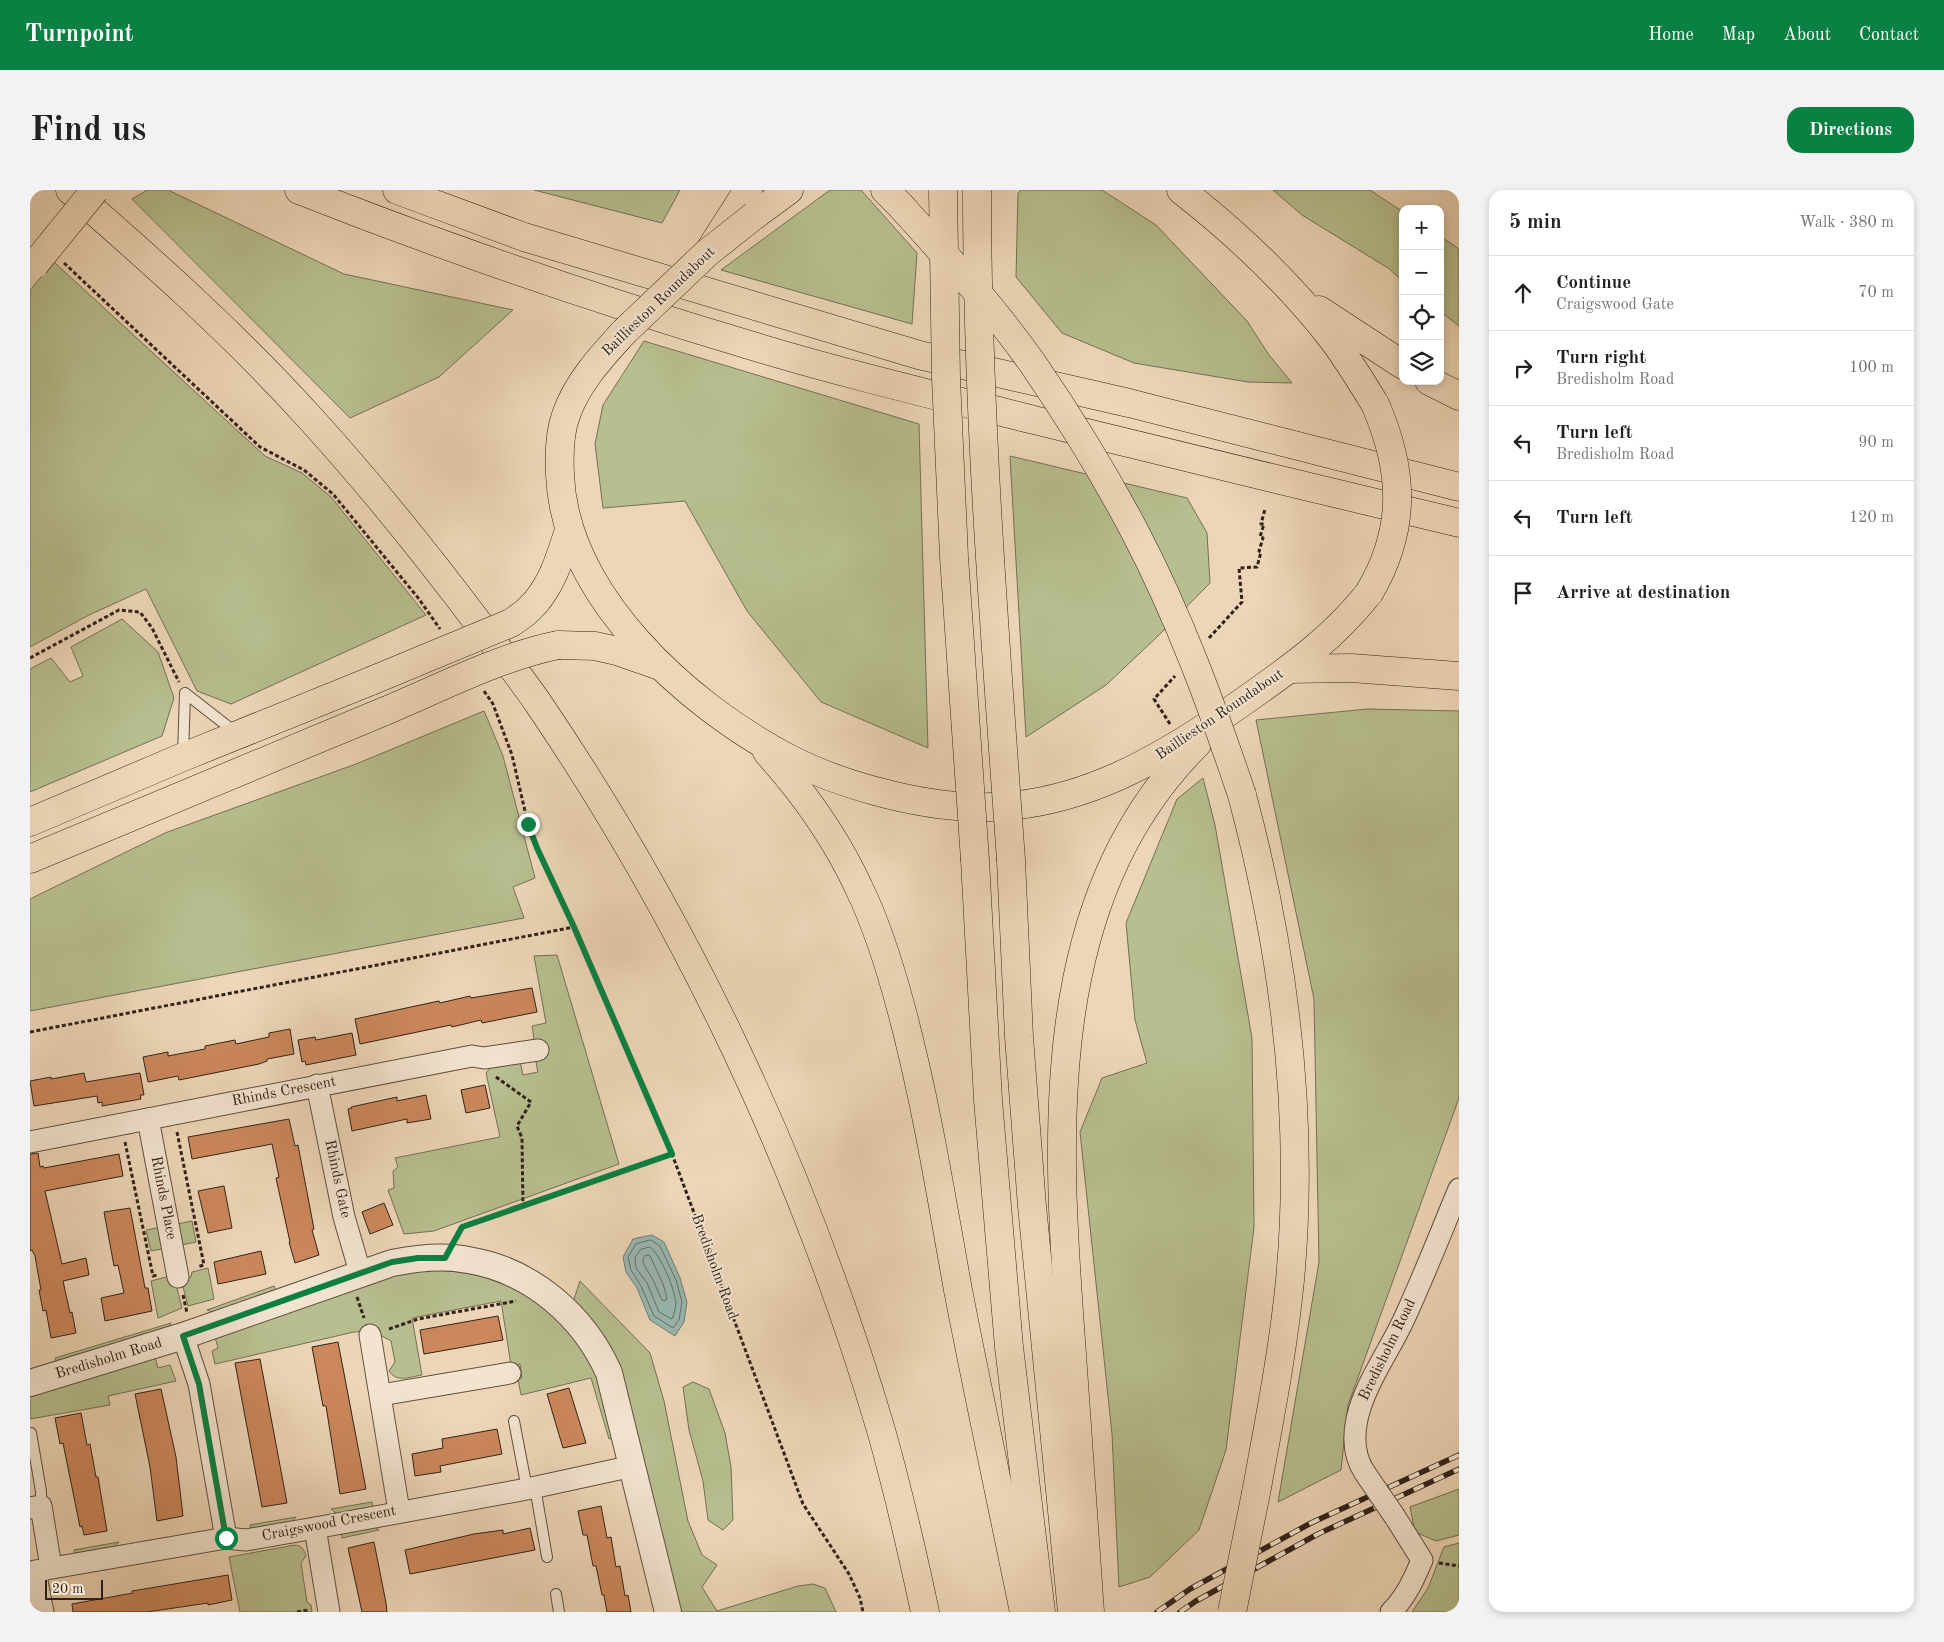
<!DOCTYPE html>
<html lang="en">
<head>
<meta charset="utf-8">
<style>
  body { margin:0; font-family:"Old Standard TT",serif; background:#f2f2f2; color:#202124 }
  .controls { position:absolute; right:15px; top:15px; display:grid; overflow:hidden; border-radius:10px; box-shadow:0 2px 8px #0003 }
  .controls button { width:45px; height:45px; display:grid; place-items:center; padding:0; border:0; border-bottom:1px solid #e0e0e0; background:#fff; color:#202124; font:25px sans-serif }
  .scale { position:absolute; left:15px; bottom:12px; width:58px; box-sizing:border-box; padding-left:5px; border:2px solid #312219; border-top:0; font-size:14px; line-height:18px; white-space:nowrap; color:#312219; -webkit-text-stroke:4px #f3e4d0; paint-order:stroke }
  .stop { position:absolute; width:15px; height:15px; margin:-11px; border:4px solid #0b8043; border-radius:50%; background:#fff }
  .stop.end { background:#0b8043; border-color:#fff; box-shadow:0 1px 5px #0008 }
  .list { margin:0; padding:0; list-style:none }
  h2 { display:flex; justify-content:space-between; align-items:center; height:65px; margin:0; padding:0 20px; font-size:21px }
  h2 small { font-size:16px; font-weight:400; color:#757577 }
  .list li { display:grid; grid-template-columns:32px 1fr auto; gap:15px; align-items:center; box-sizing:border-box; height:75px; padding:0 20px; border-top:1px solid #e0e0e0 }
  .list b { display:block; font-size:19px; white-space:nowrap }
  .list p { margin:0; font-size:16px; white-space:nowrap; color:#757577 }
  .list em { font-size:16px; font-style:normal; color:#757577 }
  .icon { flex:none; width:28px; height:28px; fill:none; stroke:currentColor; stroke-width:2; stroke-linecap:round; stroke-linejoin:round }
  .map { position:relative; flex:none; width:1429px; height:1422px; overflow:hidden; border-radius:15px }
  header { display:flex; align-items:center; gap:30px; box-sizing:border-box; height:70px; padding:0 25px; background:#0b8043; color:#fff }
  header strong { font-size:24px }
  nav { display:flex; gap:28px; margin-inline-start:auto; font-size:18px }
  .intro { display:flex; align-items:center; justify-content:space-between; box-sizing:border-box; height:120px; padding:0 30px }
  h1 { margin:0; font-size:35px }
  .button { padding:12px 22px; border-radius:15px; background:#0b8043; color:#fff; font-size:18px; font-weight:700 }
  main { display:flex; gap:30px; padding:0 30px }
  aside { flex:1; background:#fff; border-radius:15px; box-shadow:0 2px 8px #0003 }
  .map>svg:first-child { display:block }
</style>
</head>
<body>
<header>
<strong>Turnpoint</strong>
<nav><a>Home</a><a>Map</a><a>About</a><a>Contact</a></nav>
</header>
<div class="intro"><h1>Find us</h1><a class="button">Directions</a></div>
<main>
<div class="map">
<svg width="1429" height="1422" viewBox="0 0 1429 1422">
  <rect width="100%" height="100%" fill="#edd6b7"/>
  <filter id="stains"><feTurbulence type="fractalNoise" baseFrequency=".004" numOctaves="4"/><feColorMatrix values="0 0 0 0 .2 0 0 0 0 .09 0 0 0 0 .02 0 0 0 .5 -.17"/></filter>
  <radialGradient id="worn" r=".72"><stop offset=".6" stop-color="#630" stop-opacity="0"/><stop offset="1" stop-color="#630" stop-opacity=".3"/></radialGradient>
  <!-- green -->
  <g fill="#b7be8f" stroke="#747054">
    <path d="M 117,0 L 138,0 L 314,84 L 483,120 L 409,187 L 320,228 L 102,9 Z"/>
    <path d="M 504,0 L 650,0 L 632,33 Z"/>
    <path d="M 800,0 L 831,0 L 887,63 L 882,134 L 691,80 Z"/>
    <path d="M 991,0 L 1072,0 L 1126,35 L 1217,131 L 1239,165 L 1262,193 L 1218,192 L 1104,173 L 1032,143 L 986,87 L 988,3 Z"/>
    <path d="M 1243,0 L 1340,0 L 1373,22 L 1373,91 L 1358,78 L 1272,25 Z"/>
    <path d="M 1410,46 L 1429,59 L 1429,136 L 1410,121 Z"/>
    <path d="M 24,72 L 235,266 L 272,283 L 301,307 L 396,425 L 201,514 L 167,501 L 116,399 L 59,425 L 0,457 L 0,100 Z"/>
    <path d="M 614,151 L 889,234 L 898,558 L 791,512 L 717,421 L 655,311 L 573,318 L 565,254 L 573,215 Z"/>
    <path d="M 980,266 L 1157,308 L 1177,343 L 1180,393 L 1127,447 L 1076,495 L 996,547 Z"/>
    <path d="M 92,429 L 128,462 L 144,508 L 132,546 L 0,602 L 0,479 L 21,468 L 40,492 L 53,486 L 41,457 Z"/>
    <path d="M 1337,519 L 1429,521 L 1429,908 L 1318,1215 L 1311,1280 L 1248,1312 L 1289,1072 L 1284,809 L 1226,530 Z"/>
    <path d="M 454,521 L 473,566 L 505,688 L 483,697 L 494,728 L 0,821 L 0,709 L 135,643 L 326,574 Z"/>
    <path d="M 1173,588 L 1185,635 L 1222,848 L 1224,1037 L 1196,1260 L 1169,1340 L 1120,1387 L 1089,1397 L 1082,1244 L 1050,942 L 1072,888 L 1117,873 L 1105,830 L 1096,733 L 1147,609 Z"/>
    <path d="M 527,765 L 589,974 L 404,1041 L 374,1044 L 358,1000 L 364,998 L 363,981 L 368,977 L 365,968 L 470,947 L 456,883 L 461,877 L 490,871 L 493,885 L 508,882 C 504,866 505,852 502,836 L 516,833 L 504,766 Z"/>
    <path d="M 162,1031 L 166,1052 L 151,1055 L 147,1034 Z"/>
    <path d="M 132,1037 L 136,1058 L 121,1061 L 116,1040 Z"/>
    <path d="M 178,1078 L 184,1109 L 158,1116 L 151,1089 L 161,1087 L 162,1082 Z"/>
    <path d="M 393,1080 C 417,1080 442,1082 465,1091 C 504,1105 542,1138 561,1175 C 572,1198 578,1224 584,1248 L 579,1249 L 561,1188 L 491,1205 L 488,1189 L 492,1188 L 490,1174 L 481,1175 L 471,1111 L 382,1128 L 392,1185 C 379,1187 367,1193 359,1181 L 365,1172 L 361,1151 L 343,1141 L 324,1142 L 185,1174 L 182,1161 L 188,1158 L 185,1147 L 336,1092 Z"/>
    <path d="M 136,1087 L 141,1092 L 145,1091 L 152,1118 L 128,1128 L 121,1091 Z"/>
    <path d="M 550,1091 L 620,1163 L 634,1211 L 658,1331 L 672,1365 L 687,1375 L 672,1397 L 687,1421 L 768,1396 L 783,1394 L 795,1398 L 806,1422 L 649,1422 L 543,1112 Z"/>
    <path d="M 244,1096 L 246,1101 L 185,1123 L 177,1120 Z"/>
    <path d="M 141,1133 L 138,1140 L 27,1173 L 25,1168 Z"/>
    <path d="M 125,1167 L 128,1178 L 140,1175 L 146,1191 L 78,1206 L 80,1215 L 0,1229 L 0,1205 Z"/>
    <path d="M 663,1192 L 679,1199 L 695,1243 L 701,1277 L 703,1330 L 693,1340 L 678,1330 L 673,1291 L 659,1240 L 653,1197 Z"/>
    <path d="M 1429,1299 L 1429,1345 L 1406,1351 L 1385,1342 L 1380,1317 Z"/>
    <path d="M 342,1312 L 343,1318 L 308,1325 L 301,1319 Z"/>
    <path d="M 266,1327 L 260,1334 L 221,1342 L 220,1335 Z"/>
    <path d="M 341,1335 L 349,1340 L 312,1348 L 311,1340 Z"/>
    <path d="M 89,1352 L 83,1359 L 45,1367 L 44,1360 Z"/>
    <path d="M 1429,1353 L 1429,1422 L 1382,1422 L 1398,1398 L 1414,1357 Z"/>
    <path d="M 265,1355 C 272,1356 274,1359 276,1366 L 271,1373 L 277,1412 L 281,1415 L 282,1422 L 210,1422 L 199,1367 Z"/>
  </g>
  <!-- water -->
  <path fill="#99b9b2" stroke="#6f7d75" d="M 622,1045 L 634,1052 L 650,1088 L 657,1112 L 654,1132 L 645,1146 L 620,1130 L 607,1098 L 596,1082 L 593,1067 L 603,1049 Z"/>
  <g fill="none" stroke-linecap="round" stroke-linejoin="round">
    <!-- shore -->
    <g stroke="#656e66" stroke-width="1">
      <path d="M 621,1050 L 630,1056 L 646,1090 L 652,1112 L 649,1130 L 643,1138 L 624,1126 L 611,1096 L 601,1080 L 598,1067 L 606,1054 Z"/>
      <path d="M 620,1057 C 630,1063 646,1102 646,1114 C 645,1119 644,1125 642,1129 L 629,1122 L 617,1093 L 606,1078 L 605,1068 L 610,1060 Z"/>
      <path d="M 616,1065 L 620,1066 L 633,1094 L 637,1108 L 635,1111 L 632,1110 L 623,1090 L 614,1075 L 613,1070 Z"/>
    </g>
  </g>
  <!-- building -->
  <g fill="#cc875c" stroke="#312219">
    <path d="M 502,798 L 507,822 L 452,833 L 451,830 L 422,837 L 421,835 L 330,854 L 325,829 L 409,811 L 410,813 L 440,806 L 441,808 Z"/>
    <path d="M 260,839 L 264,864 L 237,869 L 237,871 L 229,874 L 149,890 L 148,886 L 118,892 L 113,867 L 138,862 L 138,866 L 175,859 L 175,856 L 205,850 L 206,854 L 239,847 L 239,843 Z"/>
    <path d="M 322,843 L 326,865 L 276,875 L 275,871 L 272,872 L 268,850 L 285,847 L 286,850 Z"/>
    <path d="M 54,883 L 56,892 L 110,883 L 114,905 L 110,905 L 111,909 L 72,916 L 72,912 L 68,913 L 67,906 L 4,916 L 0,891 L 21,887 L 21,889 Z"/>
    <path d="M 455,895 L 460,918 L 436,923 L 431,900 Z"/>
    <path d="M 396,905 L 401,929 L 377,933 L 377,929 L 322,941 L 318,919 L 322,918 L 321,917 L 367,907 L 367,911 Z"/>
    <path d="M 259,929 L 265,956 L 268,955 L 284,1039 L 282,1040 L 289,1065 L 265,1073 L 259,1052 L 260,1052 L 246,988 L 249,987 L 242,954 L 162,969 L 158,947 Z"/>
    <path d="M 8,963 L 10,977 L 13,976 L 14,978 L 89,964 L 93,986 L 15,1001 L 32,1074 L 56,1068 L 59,1085 L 33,1091 L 40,1123 L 42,1122 L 46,1143 L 21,1148 L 16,1120 L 13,1121 L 9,1100 L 11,1100 L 5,1066 L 2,1060 L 0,1061 L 0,964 Z"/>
    <path d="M 194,996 L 202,1038 L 178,1043 L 168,1001 Z"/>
    <path d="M 354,1013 L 363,1035 L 340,1044 L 332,1022 Z"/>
    <path d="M 100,1018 L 115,1098 L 118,1098 L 122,1121 L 75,1131 L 71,1108 L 94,1103 L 88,1075 L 84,1076 L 74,1022 Z"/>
    <path d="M 231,1061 L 236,1084 L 188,1094 L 184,1072 Z"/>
    <path d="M 468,1126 L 473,1150 L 394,1164 L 390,1140 Z"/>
    <path d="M 308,1152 L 336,1299 L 310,1304 L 296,1216 L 293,1216 L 282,1157 Z"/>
    <path d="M 230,1169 L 257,1313 L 232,1317 L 205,1173 Z"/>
    <path d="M 539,1198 L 556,1253 L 533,1258 L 517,1204 Z"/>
    <path d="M 131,1199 L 146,1267 L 153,1326 L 127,1331 L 120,1277 L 105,1204 Z"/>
    <path d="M 51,1223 L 57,1255 L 60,1254 L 66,1287 L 68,1287 L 77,1341 L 54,1345 L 52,1336 L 50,1337 L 33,1253 L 30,1254 L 25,1228 Z"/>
    <path d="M 467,1239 L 472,1264 L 410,1276 L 411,1282 L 385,1286 L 382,1264 L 413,1258 L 412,1249 Z"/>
    <path d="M 571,1316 L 577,1348 L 581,1347 L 586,1377 L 590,1376 L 595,1406 L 598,1405 L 601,1422 L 577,1422 L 574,1405 L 572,1405 L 566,1376 L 563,1376 L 557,1345 L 553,1345 L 548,1321 Z"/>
    <path d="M 500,1338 L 505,1360 L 380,1384 L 375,1360 L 444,1344 L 473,1340 L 473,1344 Z"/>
    <path d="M 344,1352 L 356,1413 L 357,1422 L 332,1422 L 318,1358 Z"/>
    <path d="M 198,1385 L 202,1410 L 178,1415 L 178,1413 L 117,1422 L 43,1422 L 42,1414 L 103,1403 L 102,1401 Z"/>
  </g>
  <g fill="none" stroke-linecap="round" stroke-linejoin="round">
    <!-- service casing -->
    <g stroke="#604f40" stroke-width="12">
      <g id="service">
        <path d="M 153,566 L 155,503 L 205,542"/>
        <path d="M 484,1231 L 497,1299"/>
        <path d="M 1,1243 L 11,1301 L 11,1316"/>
        <path d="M 505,1297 L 517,1367"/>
        <path d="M 526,1404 L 529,1422"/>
      </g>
    </g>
    <!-- minor casing -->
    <g stroke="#604f40" stroke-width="23">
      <g id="minor">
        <path d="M 287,895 L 314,1027 L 330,1082"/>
        <path d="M 118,929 L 148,1087"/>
        <path d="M 0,952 L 442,866 L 454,868 L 508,860"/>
        <path d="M 340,1145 L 369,1321"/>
        <path d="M 153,1146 L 169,1194 L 196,1348"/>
        <path d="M 351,1205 L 480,1183"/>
        <path d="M 1335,1283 C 1324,1267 1323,1248 1327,1229 C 1335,1193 1359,1162 1374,1129 C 1394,1086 1411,1042 1429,999"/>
        <path d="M 0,1318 L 11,1316 L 21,1377"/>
        <path d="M 285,1338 L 299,1422"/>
        <path d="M 13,1422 L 5,1381 L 196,1348 L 216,1350 L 285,1338 L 497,1299 L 603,1276"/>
        <path d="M 1361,1422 C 1376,1407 1384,1389 1392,1370 L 1365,1327"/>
      </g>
    </g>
    <!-- tertiary casing -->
    <g stroke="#604f40" stroke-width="28">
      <path id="tertiary" d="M 0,1193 L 153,1146 L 362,1073 C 387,1068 413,1065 438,1070 C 501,1080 554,1126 579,1183 L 638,1422"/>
    </g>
    <!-- motorway casing -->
    <g stroke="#312219" stroke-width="29">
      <g id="motorway">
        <path d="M 40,0 C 123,72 206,146 280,228 C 341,295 398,366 452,438 C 471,463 491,488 508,513 C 659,735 775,983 851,1240 C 868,1300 882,1361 895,1422"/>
        <path d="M 269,0 C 416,58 565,109 716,154 C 811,183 908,206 1004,230 C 1146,265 1287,299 1429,333"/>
        <path d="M 367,0 L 494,47 L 889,165 L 1099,213 L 1429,297"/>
        <path d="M 855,0 L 870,15"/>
        <path d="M 1151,0 C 1206,43 1258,92 1301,147 C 1317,168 1331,191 1345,214"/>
        <path d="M 725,25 L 759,0"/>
        <path d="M 681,58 L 718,0"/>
        <path d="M 1289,120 L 1373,175"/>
        <path d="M 594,142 C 571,167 547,193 536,225 C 529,244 529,265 530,285 C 535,406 657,515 758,568 C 810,595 885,615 943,617 C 1047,621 1135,567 1217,509 C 1264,476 1303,448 1339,403"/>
        <path d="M 1399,191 L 1429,206"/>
        <path d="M 506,412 C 524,390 530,367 539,340"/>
        <path d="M 528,455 L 565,456 L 587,461 L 630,476"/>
        <path d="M 1259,479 L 1321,478 L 1429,486"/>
        <path d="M 737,562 C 774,603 806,648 829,698 C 848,737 860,777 871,818 C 896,911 911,1006 928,1100 C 949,1208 972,1315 994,1422"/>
        <path d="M 1212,605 C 1254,762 1275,927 1260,1090 C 1253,1162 1239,1232 1226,1303"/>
        <path d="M 0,632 L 153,567 L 341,491"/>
        <path d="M 0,669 L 355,521"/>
        <path d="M 945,670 L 958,910 L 979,1157 L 1011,1422"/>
        <path d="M 981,670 L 989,847 L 1002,1016 L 1042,1422"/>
        <path d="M 1060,1422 C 1054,1331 1047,1241 1041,1150 C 1026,948 1010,710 1167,554"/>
      </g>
    </g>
    <!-- path -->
    <g stroke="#312219" stroke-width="3" stroke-dasharray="4 2.5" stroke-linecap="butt">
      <path d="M 34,73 L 230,257 L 274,280 L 303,304 L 389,409 L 410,439"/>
      <path d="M 1179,448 L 1212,412 L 1209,378 L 1227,377 L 1231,362 L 1229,361 L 1233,348 L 1230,347 L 1234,334 L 1231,334 L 1235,319"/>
      <path d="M 0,468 L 89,420 L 110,422 L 122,438 L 149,492"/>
      <path d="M 454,501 L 463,514 L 482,565 L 498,634 L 507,658 L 544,737 L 642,964 L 773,1314 L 819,1384 L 830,1408 L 833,1422"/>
      <path d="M 1140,534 L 1124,509 L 1145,486"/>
      <path d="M 0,842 L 544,737"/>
      <path d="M 466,887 L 501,912 L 487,936 L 492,948 L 493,1016"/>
      <path d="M 147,942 L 174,1075 L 167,1077"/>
      <path d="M 95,952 L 123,1086 L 127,1085"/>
      <path d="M 426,1047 L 432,1037 L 642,964"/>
      <path d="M 153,1105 L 157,1123"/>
      <path d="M 327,1107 L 334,1128"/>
      <path d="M 359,1139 L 388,1129 L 486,1111"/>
      <path d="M 1409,1373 L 1429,1376"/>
      <path d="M 267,1422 L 278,1420"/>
    </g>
    <!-- service -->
    <use href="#service" stroke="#f3e4d0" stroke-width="10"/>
    <!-- minor -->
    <use href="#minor" stroke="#f3e4d0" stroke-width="21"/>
    <!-- tertiary -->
    <use href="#tertiary" stroke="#f3e4d0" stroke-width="26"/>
    <!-- motorway -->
    <use href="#motorway" stroke="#edd6b7" stroke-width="28"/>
    <!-- rail casing -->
    <g stroke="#312219" stroke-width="5.5">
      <g id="rail">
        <path d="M 1127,1422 L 1160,1399 L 1281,1333 L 1429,1265"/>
        <path d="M 1150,1422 L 1166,1411 L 1288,1344 L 1429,1279"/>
      </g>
    </g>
    <!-- rail -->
    <use href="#rail" stroke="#f3e4d0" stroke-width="4" stroke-dasharray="11" stroke-linecap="butt"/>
    <!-- minor-bridge casing -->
    <g stroke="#604f40" stroke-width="23" stroke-linecap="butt">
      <path id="minor-bridge" d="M 1335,1283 L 1365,1327"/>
    </g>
    <!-- trunk-bridge casing -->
    <g stroke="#312219" stroke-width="29" stroke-linecap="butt">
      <path id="trunk-bridge" d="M 5,74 L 65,0"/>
    </g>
    <!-- motorway-bridge casing -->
    <g stroke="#312219" stroke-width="29" stroke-linecap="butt">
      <g id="motorway-bridge">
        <path d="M 913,0 L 916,188 L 924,367 L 945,670"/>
        <path d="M 947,0 C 947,224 965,447 981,670"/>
        <path d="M 870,15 C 916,66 963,117 1003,174 C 1040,228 1075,285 1105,342 C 1149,426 1182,516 1212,605"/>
        <path d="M 594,142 L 677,63 L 725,25"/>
        <path d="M 1339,403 C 1377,339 1374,280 1345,214"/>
        <path d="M 341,491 L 481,433 L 495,423 L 506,412"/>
        <path d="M 355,521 C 410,498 469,467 528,455"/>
        <path d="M 1202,1422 L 1226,1303"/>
      </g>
    </g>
    <!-- minor-bridge -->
    <use href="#minor-bridge" stroke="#f3e4d0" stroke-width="21"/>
    <!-- trunk-bridge -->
    <use href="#trunk-bridge" stroke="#edd6b7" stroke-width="28"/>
    <!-- motorway-bridge -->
    <use href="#motorway-bridge" stroke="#edd6b7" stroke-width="28"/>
  </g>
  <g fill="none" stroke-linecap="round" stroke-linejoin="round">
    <!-- route -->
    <path stroke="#0b8043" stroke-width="6" d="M 196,1348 L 169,1194 L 153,1146 L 362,1072 L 388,1068 L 415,1068 L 432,1037 L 642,964 L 544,737 L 507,658 L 498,634"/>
  </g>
  <g text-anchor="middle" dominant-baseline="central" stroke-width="4" stroke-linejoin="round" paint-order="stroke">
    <!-- street labels -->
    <g font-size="15" fill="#312219" stroke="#f3e4d0">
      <text transform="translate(629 112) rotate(-44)">Baillieston Roundabout</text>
      <text transform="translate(1190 525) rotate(-34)">Baillieston Roundabout</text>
      <text transform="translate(254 902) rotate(-11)">Rhinds Crescent</text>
      <text transform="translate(307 989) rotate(78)">Rhinds Gate</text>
      <text transform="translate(133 1008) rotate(79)">Rhinds Place</text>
      <text transform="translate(684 1077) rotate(70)">Bredisholm Road</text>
      <text transform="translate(1358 1160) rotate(-64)">Bredisholm Road</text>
      <text transform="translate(79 1169) rotate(-17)">Bredisholm Road</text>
      <text transform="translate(299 1334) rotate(-11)">Craigswood Crescent</text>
    </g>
  </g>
  <rect width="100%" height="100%" filter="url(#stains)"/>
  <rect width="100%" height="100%" fill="url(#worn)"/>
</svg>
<div class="controls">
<button>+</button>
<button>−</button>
<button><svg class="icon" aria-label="locate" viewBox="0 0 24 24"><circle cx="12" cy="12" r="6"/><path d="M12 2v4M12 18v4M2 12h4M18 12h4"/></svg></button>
<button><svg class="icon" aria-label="layers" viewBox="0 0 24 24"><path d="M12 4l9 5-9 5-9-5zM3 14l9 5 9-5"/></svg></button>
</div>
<div class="scale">20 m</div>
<div class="stop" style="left:196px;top:1348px"></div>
<div class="stop end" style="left:498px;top:634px"></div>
</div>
<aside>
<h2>5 min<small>Walk · 380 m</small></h2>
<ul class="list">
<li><svg class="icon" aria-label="ahead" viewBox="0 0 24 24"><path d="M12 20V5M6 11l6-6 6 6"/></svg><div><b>Continue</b><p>Craigswood Gate</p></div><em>70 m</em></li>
<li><svg class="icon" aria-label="right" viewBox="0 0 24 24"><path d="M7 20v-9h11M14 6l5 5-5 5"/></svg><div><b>Turn right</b><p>Bredisholm Road</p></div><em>100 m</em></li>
<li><svg class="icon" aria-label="left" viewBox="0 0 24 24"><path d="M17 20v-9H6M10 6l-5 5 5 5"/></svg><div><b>Turn left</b><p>Bredisholm Road</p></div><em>90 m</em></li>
<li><svg class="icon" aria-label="left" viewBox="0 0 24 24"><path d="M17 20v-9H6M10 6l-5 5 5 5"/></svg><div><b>Turn left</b></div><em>120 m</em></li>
<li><svg class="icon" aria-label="arrive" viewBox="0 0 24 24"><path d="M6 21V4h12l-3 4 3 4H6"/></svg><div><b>Arrive at destination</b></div></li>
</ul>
</aside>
</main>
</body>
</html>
